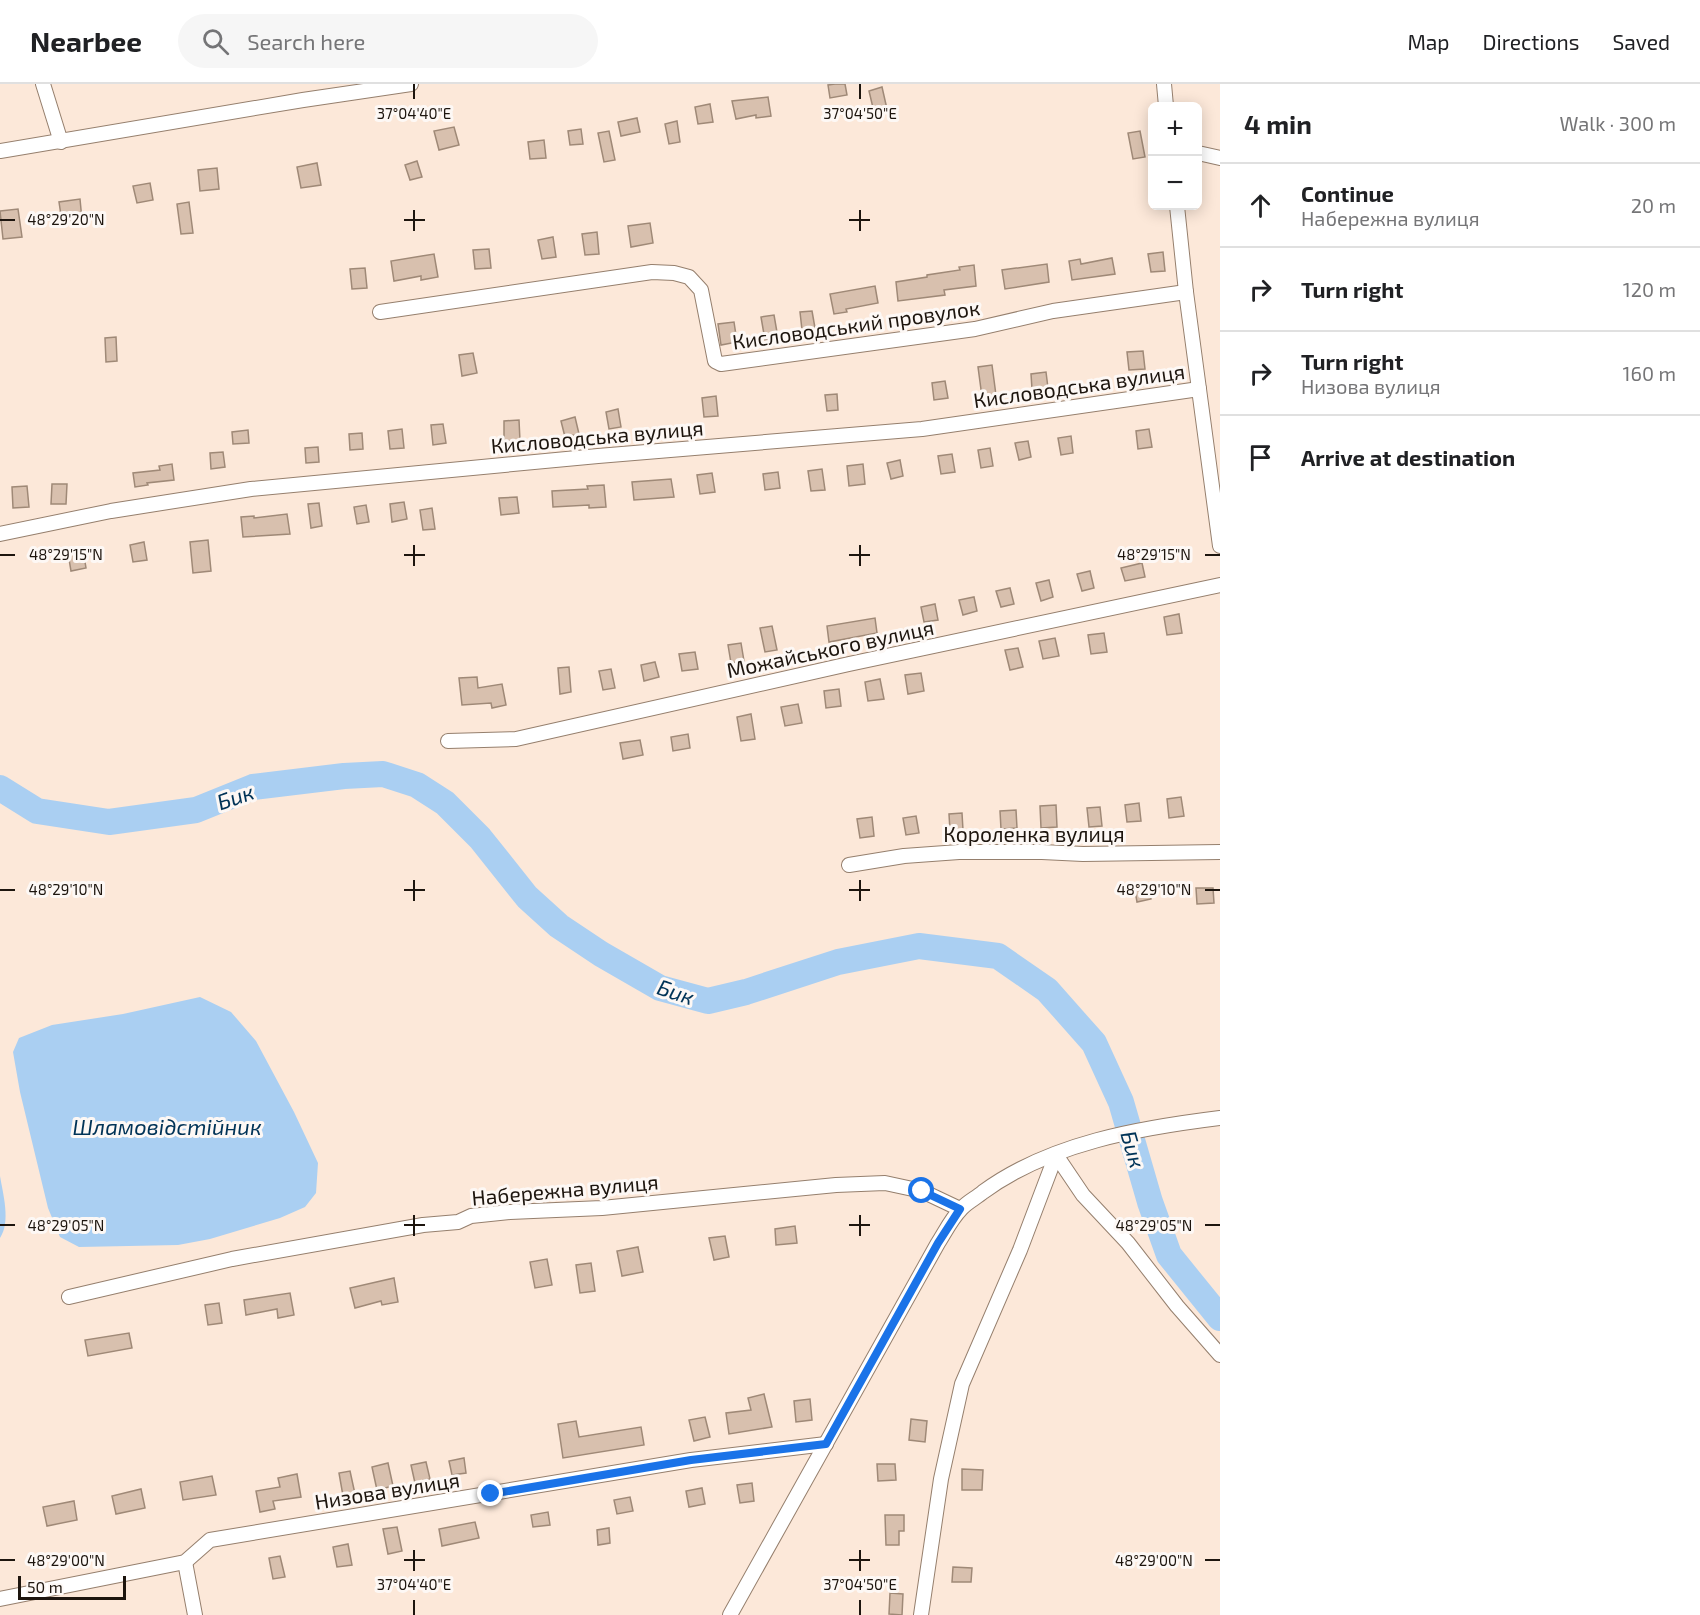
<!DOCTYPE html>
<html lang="en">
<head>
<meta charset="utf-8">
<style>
  body { margin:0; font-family:"Exo 2",sans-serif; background:#f6f6f6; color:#202124 }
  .controls { position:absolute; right:18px; top:18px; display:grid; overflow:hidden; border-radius:9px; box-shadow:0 3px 15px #0003 }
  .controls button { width:54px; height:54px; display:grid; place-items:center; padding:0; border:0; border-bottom:2px solid #e0e0e0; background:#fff; color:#202124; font:30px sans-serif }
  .scale { position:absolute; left:18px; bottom:15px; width:108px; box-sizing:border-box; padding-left:6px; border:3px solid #1d150e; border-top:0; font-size:16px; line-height:21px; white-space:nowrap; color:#1d150e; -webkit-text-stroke:4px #fdf8f5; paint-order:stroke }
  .stop { position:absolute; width:18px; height:18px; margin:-14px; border:4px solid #1a73e8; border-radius:50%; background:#fff }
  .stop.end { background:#1a73e8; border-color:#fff; box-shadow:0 2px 6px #0008 }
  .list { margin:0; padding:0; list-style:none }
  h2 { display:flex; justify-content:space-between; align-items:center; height:78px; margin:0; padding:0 24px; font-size:26px }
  h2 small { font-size:20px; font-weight:400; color:#757577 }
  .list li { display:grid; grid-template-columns:39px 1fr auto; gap:18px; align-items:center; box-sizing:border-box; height:84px; padding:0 24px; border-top:2px solid #e0e0e0 }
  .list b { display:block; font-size:22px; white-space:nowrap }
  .list p { margin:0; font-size:20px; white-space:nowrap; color:#757577 }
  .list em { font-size:20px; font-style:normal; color:#757577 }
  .icon { flex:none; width:33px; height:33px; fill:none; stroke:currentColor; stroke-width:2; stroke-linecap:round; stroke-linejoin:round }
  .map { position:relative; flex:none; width:1220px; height:1531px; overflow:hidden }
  header { display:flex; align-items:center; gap:36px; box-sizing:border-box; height:84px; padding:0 30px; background:#fff; border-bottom:2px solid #e0e0e0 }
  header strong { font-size:28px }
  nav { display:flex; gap:33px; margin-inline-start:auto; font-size:21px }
  .search { width:420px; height:54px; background:#f6f6f6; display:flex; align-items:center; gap:15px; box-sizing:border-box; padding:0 21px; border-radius:33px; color:#757577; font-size:22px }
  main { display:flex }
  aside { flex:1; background:#fff }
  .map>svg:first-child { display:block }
</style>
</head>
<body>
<header>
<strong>Nearbee</strong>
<div class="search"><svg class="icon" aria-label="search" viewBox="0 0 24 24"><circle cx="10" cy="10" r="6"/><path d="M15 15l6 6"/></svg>Search here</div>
<nav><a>Map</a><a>Directions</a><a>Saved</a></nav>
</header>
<main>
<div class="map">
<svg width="1220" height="1531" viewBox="0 0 1220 1531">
  <rect width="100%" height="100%" fill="#fce8d9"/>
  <!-- water -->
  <g fill="#aacff2">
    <path d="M 200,913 L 231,928 L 256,957 L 294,1028 L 318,1079 L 316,1109 L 305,1123 L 280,1134 L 210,1155 L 178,1161 L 79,1163 L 60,1153 L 48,1124 L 20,1008 L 13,968 L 19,954 L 52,941 L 123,930 Z"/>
    <path d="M 0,1092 C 3,1110 11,1138 0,1154 Z"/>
  </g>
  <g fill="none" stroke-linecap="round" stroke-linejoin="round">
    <!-- river -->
    <path stroke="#aacff2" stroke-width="26" d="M 0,704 L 37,727 L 109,738 L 196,726 L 253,703 L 344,692 L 383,690 L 417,701 L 445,719 L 480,754 L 527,813 L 559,842 L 601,870 L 660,904 L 708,917 L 746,908 L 838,878 L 919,862 L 998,872 L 1047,906 L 1094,959 L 1121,1018 L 1150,1118 L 1169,1171 L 1220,1234"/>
  </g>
  <!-- building -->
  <g fill="#d8c0ae" stroke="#9f8977" stroke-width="1.5">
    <path d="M 835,0 L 845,0 L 847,11 L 830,14 L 828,1 Z"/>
    <path d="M 882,3 L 887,25 L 874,28 L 869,7 Z"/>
    <path d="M 768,13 L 771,32 L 756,34 L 756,31 L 736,35 L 732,17 Z"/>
    <path d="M 710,20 L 713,38 L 698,40 L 695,23 Z"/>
    <path d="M 637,34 L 640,48 L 621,52 L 618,38 Z"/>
    <path d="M 677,37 L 680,58 L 669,60 L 665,40 Z"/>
    <path d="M 454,43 L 459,61 L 439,66 L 434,47 Z"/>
    <path d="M 581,45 L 583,60 L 570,61 L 568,47 Z"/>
    <path d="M 609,47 L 615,76 L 604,78 L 598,49 Z"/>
    <path d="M 1140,47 L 1145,73 L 1133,75 L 1128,49 Z"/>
    <path d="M 544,56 L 546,74 L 530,75 L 528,58 Z"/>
    <path d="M 417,77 L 422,93 L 410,96 L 405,81 Z"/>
    <path d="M 317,79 L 321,101 L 301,104 L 297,83 Z"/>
    <path d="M 217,84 L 219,105 L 200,107 L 198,86 Z"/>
    <path d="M 150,99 L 153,116 L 137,119 L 133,102 Z"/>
    <path d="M 80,115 L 82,136 L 62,138 L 59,118 Z"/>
    <path d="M 189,118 L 193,149 L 181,150 L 177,120 Z"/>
    <path d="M 18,125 L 22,153 L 3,155 L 0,127 Z"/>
    <path d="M 650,139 L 653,159 L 631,163 L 628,142 Z"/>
    <path d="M 597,148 L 599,170 L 585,171 L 582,150 Z"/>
    <path d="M 553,153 L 556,173 L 542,175 L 538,156 Z"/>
    <path d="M 489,165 L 491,184 L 475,185 L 473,166 Z"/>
    <path d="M 1163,168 L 1165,187 L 1151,188 L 1148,170 Z"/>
    <path d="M 434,170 L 438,193 L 421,196 L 421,192 L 394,197 L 391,177 Z"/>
    <path d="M 1112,174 L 1115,190 L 1072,196 L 1069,177 L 1080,175 L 1081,180 Z"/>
    <path d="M 1047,180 L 1049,198 L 1005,205 L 1002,186 Z"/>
    <path d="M 974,181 L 976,202 L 944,206 L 945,211 L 898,217 L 896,198 L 927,193 L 927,191 L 960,186 L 959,183 Z"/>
    <path d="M 365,184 L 367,204 L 352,205 L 350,185 Z"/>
    <path d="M 875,202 L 878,219 L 846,225 L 847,228 L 834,230 L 830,210 Z"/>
    <path d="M 812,227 L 815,244 L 802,246 L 800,228 Z"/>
    <path d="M 774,231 L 778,254 L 765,256 L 761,233 Z"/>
    <path d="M 734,238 L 737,258 L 721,261 L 718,240 Z"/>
    <path d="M 116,253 L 117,277 L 106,278 L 105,254 Z"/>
    <path d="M 1143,267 L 1145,285 L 1129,286 L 1127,268 Z"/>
    <path d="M 473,269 L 477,289 L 462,292 L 459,271 Z"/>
    <path d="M 992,281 L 996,311 L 982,313 L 978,283 Z"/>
    <path d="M 1046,288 L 1048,304 L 1032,305 L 1031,290 Z"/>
    <path d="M 945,297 L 948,314 L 934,316 L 932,299 Z"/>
    <path d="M 837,310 L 838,326 L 827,327 L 825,311 Z"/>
    <path d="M 716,312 L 718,332 L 704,333 L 702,314 Z"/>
    <path d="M 618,325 L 621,343 L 609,345 L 606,328 Z"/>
    <path d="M 575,333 L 579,350 L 565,353 L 561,337 Z"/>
    <path d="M 519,336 L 520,357 L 504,357 L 504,337 Z"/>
    <path d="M 443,340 L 446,359 L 433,361 L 431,341 Z"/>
    <path d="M 402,345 L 404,364 L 390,365 L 388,347 Z"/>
    <path d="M 1149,345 L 1152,363 L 1138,365 L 1136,347 Z"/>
    <path d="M 248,346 L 249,359 L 233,360 L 232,348 Z"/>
    <path d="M 362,349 L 363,365 L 350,366 L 349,350 Z"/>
    <path d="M 1071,352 L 1073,369 L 1061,371 L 1058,354 Z"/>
    <path d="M 1028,357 L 1031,373 L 1019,376 L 1015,359 Z"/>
    <path d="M 318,363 L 319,378 L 306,379 L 305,364 Z"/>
    <path d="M 990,364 L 993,382 L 981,384 L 978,366 Z"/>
    <path d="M 223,368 L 225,383 L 211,385 L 210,369 Z"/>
    <path d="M 952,370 L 955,388 L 941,390 L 938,372 Z"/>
    <path d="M 900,376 L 903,392 L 891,395 L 887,379 Z"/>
    <path d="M 172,380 L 174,396 L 147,399 L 148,401 L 135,403 L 133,389 L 160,386 L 159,382 Z"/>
    <path d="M 863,380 L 865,400 L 849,402 L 847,382 Z"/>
    <path d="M 822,385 L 825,406 L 811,407 L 808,387 Z"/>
    <path d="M 778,388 L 780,404 L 765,406 L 763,390 Z"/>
    <path d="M 712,389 L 715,408 L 700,410 L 697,391 Z"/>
    <path d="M 671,395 L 674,413 L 634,416 L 632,398 Z"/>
    <path d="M 52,400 L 67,400 L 66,420 L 51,420 Z"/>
    <path d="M 604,401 L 606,423 L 589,424 L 589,421 L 553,423 L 552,407 L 588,405 L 587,402 Z"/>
    <path d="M 27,402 L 29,423 L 13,424 L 12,403 Z"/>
    <path d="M 517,413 L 519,429 L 501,431 L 499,414 Z"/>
    <path d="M 404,418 L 407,435 L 392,438 L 390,420 Z"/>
    <path d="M 319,419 L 322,442 L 311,444 L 308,420 Z"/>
    <path d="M 366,421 L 369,438 L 357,440 L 354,423 Z"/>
    <path d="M 432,424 L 435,445 L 423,446 L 420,426 Z"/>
    <path d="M 287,430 L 290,450 L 243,453 L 241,433 L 254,432 L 254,434 Z"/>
    <path d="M 208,456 L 211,487 L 193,489 L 190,458 Z"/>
    <path d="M 144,458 L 147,476 L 133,478 L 130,461 Z"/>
    <path d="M 83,466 L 86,484 L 71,487 L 68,469 Z"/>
    <path d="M 1142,479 L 1145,493 L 1125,497 L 1121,484 Z"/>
    <path d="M 1090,487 L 1094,504 L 1082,507 L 1077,490 Z"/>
    <path d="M 1049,496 L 1053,513 L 1041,517 L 1036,499 Z"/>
    <path d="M 1010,504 L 1014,520 L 1001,523 L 996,507 Z"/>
    <path d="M 974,513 L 977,527 L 963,531 L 959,516 Z"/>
    <path d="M 935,520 L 938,536 L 924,538 L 921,523 Z"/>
    <path d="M 1179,530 L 1182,549 L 1167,551 L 1164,533 Z"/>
    <path d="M 875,534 L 877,549 L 829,558 L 827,542 Z"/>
    <path d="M 772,542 L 777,566 L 765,568 L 760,544 Z"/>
    <path d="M 1104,549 L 1107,568 L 1091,570 L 1088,551 Z"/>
    <path d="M 1055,554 L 1059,572 L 1043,575 L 1039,557 Z"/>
    <path d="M 741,559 L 744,577 L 731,579 L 728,561 Z"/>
    <path d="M 1018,564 L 1023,583 L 1010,586 L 1005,566 Z"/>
    <path d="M 695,568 L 698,585 L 682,587 L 679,570 Z"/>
    <path d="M 655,578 L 659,593 L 644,597 L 641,581 Z"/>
    <path d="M 569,583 L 571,608 L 560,610 L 558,584 Z"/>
    <path d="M 611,585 L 615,604 L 603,606 L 599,587 Z"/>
    <path d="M 921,589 L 924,607 L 908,610 L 905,591 Z"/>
    <path d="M 477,593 L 478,604 L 502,600 L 506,621 L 492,624 L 491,619 L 462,621 L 459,594 Z"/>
    <path d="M 880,595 L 884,615 L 868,617 L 865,598 Z"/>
    <path d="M 839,605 L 841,622 L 826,624 L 824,607 Z"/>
    <path d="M 798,620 L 802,639 L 785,642 L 781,623 Z"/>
    <path d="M 751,630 L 755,655 L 741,657 L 737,633 Z"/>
    <path d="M 688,650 L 690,664 L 673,667 L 671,653 Z"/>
    <path d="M 640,656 L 643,671 L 623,675 L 620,659 Z"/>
    <path d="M 1181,713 L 1184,732 L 1169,734 L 1167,715 Z"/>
    <path d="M 1139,719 L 1141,737 L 1127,738 L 1125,721 Z"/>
    <path d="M 1056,721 L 1057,743 L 1041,744 L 1040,722 Z"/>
    <path d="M 1100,723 L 1102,742 L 1089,743 L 1087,724 Z"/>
    <path d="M 1016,726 L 1017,744 L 1001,745 L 1000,727 Z"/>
    <path d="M 962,729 L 963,746 L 950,747 L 949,730 Z"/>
    <path d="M 916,732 L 919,749 L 906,751 L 903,734 Z"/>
    <path d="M 872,733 L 874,752 L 860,754 L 857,735 Z"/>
    <path d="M 1148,799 L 1151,815 L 1137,818 L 1134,801 Z"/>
    <path d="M 1196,804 L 1213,804 L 1214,819 L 1197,820 Z"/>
    <path d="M 795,1142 L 797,1159 L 776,1161 L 775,1145 Z"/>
    <path d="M 725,1152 L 729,1173 L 714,1176 L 709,1154 Z"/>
    <path d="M 638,1163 L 643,1188 L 622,1192 L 617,1167 Z"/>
    <path d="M 547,1175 L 552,1201 L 535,1204 L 530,1178 Z"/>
    <path d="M 591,1179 L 595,1207 L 580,1209 L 576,1181 Z"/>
    <path d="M 394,1194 L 398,1218 L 382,1221 L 381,1217 L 355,1224 L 350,1204 Z"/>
    <path d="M 290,1209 L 294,1231 L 278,1234 L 277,1225 L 246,1231 L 244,1216 Z"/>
    <path d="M 219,1219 L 222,1239 L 208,1241 L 205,1221 Z"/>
    <path d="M 129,1249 L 132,1264 L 88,1272 L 85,1256 Z"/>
    <path d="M 764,1310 L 772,1343 L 729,1350 L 726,1329 L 751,1326 L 748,1314 Z"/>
    <path d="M 810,1315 L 812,1336 L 796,1338 L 794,1317 Z"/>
    <path d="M 705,1333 L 710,1353 L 694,1357 L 689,1336 Z"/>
    <path d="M 911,1335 L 927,1337 L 925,1358 L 909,1356 Z"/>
    <path d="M 576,1337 L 579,1353 L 641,1343 L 644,1361 L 563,1374 L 558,1340 Z"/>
    <path d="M 464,1374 L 466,1389 L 452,1391 L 449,1377 Z"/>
    <path d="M 426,1378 L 430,1395 L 415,1399 L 411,1381 Z"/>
    <path d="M 388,1379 L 393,1402 L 377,1406 L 372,1383 Z"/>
    <path d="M 877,1380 L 895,1380 L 896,1396 L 878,1397 Z"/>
    <path d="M 962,1385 L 983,1386 L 982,1406 L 962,1406 Z"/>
    <path d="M 350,1387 L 355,1410 L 343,1412 L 339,1389 Z"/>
    <path d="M 297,1390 L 301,1413 L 273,1417 L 275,1425 L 260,1428 L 256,1407 L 280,1403 L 278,1394 Z"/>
    <path d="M 212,1392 L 216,1411 L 183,1416 L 180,1398 Z"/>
    <path d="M 752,1399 L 754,1417 L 740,1419 L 737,1401 Z"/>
    <path d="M 702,1404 L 705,1420 L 689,1423 L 686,1407 Z"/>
    <path d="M 141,1405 L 145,1424 L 116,1430 L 112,1412 Z"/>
    <path d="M 630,1413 L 633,1427 L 617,1430 L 614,1416 Z"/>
    <path d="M 74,1417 L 77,1436 L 47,1442 L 43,1423 Z"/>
    <path d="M 548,1428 L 550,1441 L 533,1443 L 531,1431 Z"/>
    <path d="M 885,1431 L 904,1431 L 904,1447 L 899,1447 L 899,1461 L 886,1461 Z"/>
    <path d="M 475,1438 L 479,1454 L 442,1462 L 439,1445 Z"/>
    <path d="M 397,1443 L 402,1467 L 388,1470 L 383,1445 Z"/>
    <path d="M 609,1444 L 610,1459 L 598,1461 L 597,1446 Z"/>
    <path d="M 348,1460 L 352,1481 L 337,1483 L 333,1463 Z"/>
    <path d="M 280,1472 L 285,1493 L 273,1495 L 269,1474 Z"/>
    <path d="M 953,1483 L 972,1484 L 971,1498 L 952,1498 Z"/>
    <path d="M 890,1509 L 903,1510 L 902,1531 L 889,1530 Z"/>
  </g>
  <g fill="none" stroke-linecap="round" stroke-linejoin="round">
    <!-- street casing -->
    <g stroke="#957f6d" stroke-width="16">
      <g id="street">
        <path d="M 43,0 L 61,58"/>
        <path d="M 1164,0 L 1166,22"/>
        <path d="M 0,67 L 303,16 L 411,0"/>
        <path d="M 1198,69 L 1220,74"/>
        <path d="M 1177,122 L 1186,208 L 1220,462"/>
        <path d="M 380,228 L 652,188 L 674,189 L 689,193 L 701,206 L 715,277 L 721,280 L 975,245 L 1053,227 L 1186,208"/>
        <path d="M 0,450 L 111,427 L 251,405 L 598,372 L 922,345 L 1199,305"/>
        <path d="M 448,657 L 516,655 L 849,580 L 1220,501"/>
        <path d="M 849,781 L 904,772 L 959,768 L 1042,768 L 1083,770 L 1220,768"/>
        <path d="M 1056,1071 L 1083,1111 L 1128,1159 L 1177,1222 L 1220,1271"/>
        <path d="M 69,1213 L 232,1175 L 423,1141 L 458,1138 L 471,1132 L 510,1128 L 602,1124 L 836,1101 L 885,1099 L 922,1107 L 960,1125"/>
        <path d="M 185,1478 L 195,1531"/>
        <path d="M 0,1515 L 185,1478 L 210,1456 L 691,1376 L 826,1360"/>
        <path d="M 730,1531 L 938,1159 C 945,1148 952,1134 961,1125 C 967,1118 976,1114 983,1108 C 1050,1059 1139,1044 1220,1034"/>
        <path d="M 921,1531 L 941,1395 L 962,1300 L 1020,1166 L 1056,1071"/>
      </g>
    </g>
    <!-- street -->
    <use href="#street" stroke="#fff" stroke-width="14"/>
  </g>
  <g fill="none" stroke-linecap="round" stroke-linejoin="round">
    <!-- route -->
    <path stroke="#1a73e8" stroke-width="8" d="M 491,1410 L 691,1376 L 826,1360 L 938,1159 L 960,1125 L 922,1107"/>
  </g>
  <!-- ticks -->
  <path fill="none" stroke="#1d150e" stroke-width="2" d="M 414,0 L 414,15M 860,0 L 860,15M 414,126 L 414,147M 860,126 L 860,147M 0,136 L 15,136M 404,136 L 425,136M 849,136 L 870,136M 414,461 L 414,482M 860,461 L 860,482M 0,471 L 15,471M 404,471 L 425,471M 849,471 L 870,471M 1205,471 L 1220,471M 414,796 L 414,817M 860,796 L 860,817M 0,806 L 15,806M 404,806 L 425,806M 849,806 L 870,806M 1205,806 L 1220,806M 414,1131 L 414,1152M 860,1131 L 860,1152M 0,1141 L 15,1141M 404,1141 L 425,1141M 849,1141 L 870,1141M 1205,1141 L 1220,1141M 414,1466 L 414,1487M 860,1466 L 860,1487M 0,1476 L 15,1476M 404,1476 L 425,1476M 849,1476 L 870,1476M 1205,1476 L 1220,1476M 414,1516 L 414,1531M 860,1516 L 860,1531"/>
  <g text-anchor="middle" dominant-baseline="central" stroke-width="6" stroke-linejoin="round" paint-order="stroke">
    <!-- street labels -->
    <g font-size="21" fill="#1d150e" stroke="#fdf8f5">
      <text transform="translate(856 240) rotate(-8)">Кисловодський провулок</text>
      <text transform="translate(1079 301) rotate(-8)">Кисловодська вулиця</text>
      <text transform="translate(597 352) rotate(-5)">Кисловодська вулиця</text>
      <text transform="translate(830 564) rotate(-12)">Можайського вулиця</text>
      <text x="1034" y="749">Короленка вулиця</text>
      <text transform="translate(565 1105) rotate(-5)">Набережна вулиця</text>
      <text transform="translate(387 1406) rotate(-9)">Низова вулиця</text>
    </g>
    <!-- water labels -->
    <g font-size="22" font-style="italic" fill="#003357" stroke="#fdf8f5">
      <text transform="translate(235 712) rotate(-19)">Бик</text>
      <text transform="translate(676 907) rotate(19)">Бик</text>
      <text x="167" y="1042">Шламовідстійник</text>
      <text transform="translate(1134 1065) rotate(74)">Бик</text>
    </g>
  </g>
  <g font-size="15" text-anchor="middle" fill="#1d150e" stroke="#fdf8f5" stroke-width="6" stroke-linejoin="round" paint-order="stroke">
    <text x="414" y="35">37°04'40"E</text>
    <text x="860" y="35">37°04'50"E</text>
    <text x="66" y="141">48°29'20"N</text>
    <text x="66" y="476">48°29'15"N</text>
    <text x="1154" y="476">48°29'15"N</text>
    <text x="66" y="811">48°29'10"N</text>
    <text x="1154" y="811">48°29'10"N</text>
    <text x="66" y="1147">48°29'05"N</text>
    <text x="1154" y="1147">48°29'05"N</text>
    <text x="66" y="1482">48°29'00"N</text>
    <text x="1154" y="1482">48°29'00"N</text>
    <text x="414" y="1506">37°04'40"E</text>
    <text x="860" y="1506">37°04'50"E</text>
  </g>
</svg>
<div class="controls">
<button>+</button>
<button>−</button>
</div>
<div class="scale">50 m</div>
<div class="stop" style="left:922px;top:1107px"></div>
<div class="stop end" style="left:491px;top:1410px"></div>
</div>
<aside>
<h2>4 min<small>Walk · 300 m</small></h2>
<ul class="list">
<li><svg class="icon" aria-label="ahead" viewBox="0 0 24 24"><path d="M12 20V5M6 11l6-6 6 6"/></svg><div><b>Continue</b><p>Набережна вулиця</p></div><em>20 m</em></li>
<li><svg class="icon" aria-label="right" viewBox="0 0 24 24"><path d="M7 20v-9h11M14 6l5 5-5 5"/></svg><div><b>Turn right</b></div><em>120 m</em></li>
<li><svg class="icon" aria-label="right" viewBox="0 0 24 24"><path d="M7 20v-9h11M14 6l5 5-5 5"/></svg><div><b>Turn right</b><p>Низова вулиця</p></div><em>160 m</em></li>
<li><svg class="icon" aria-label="arrive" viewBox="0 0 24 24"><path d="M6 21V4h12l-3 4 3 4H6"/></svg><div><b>Arrive at destination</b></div></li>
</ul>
</aside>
</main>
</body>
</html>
